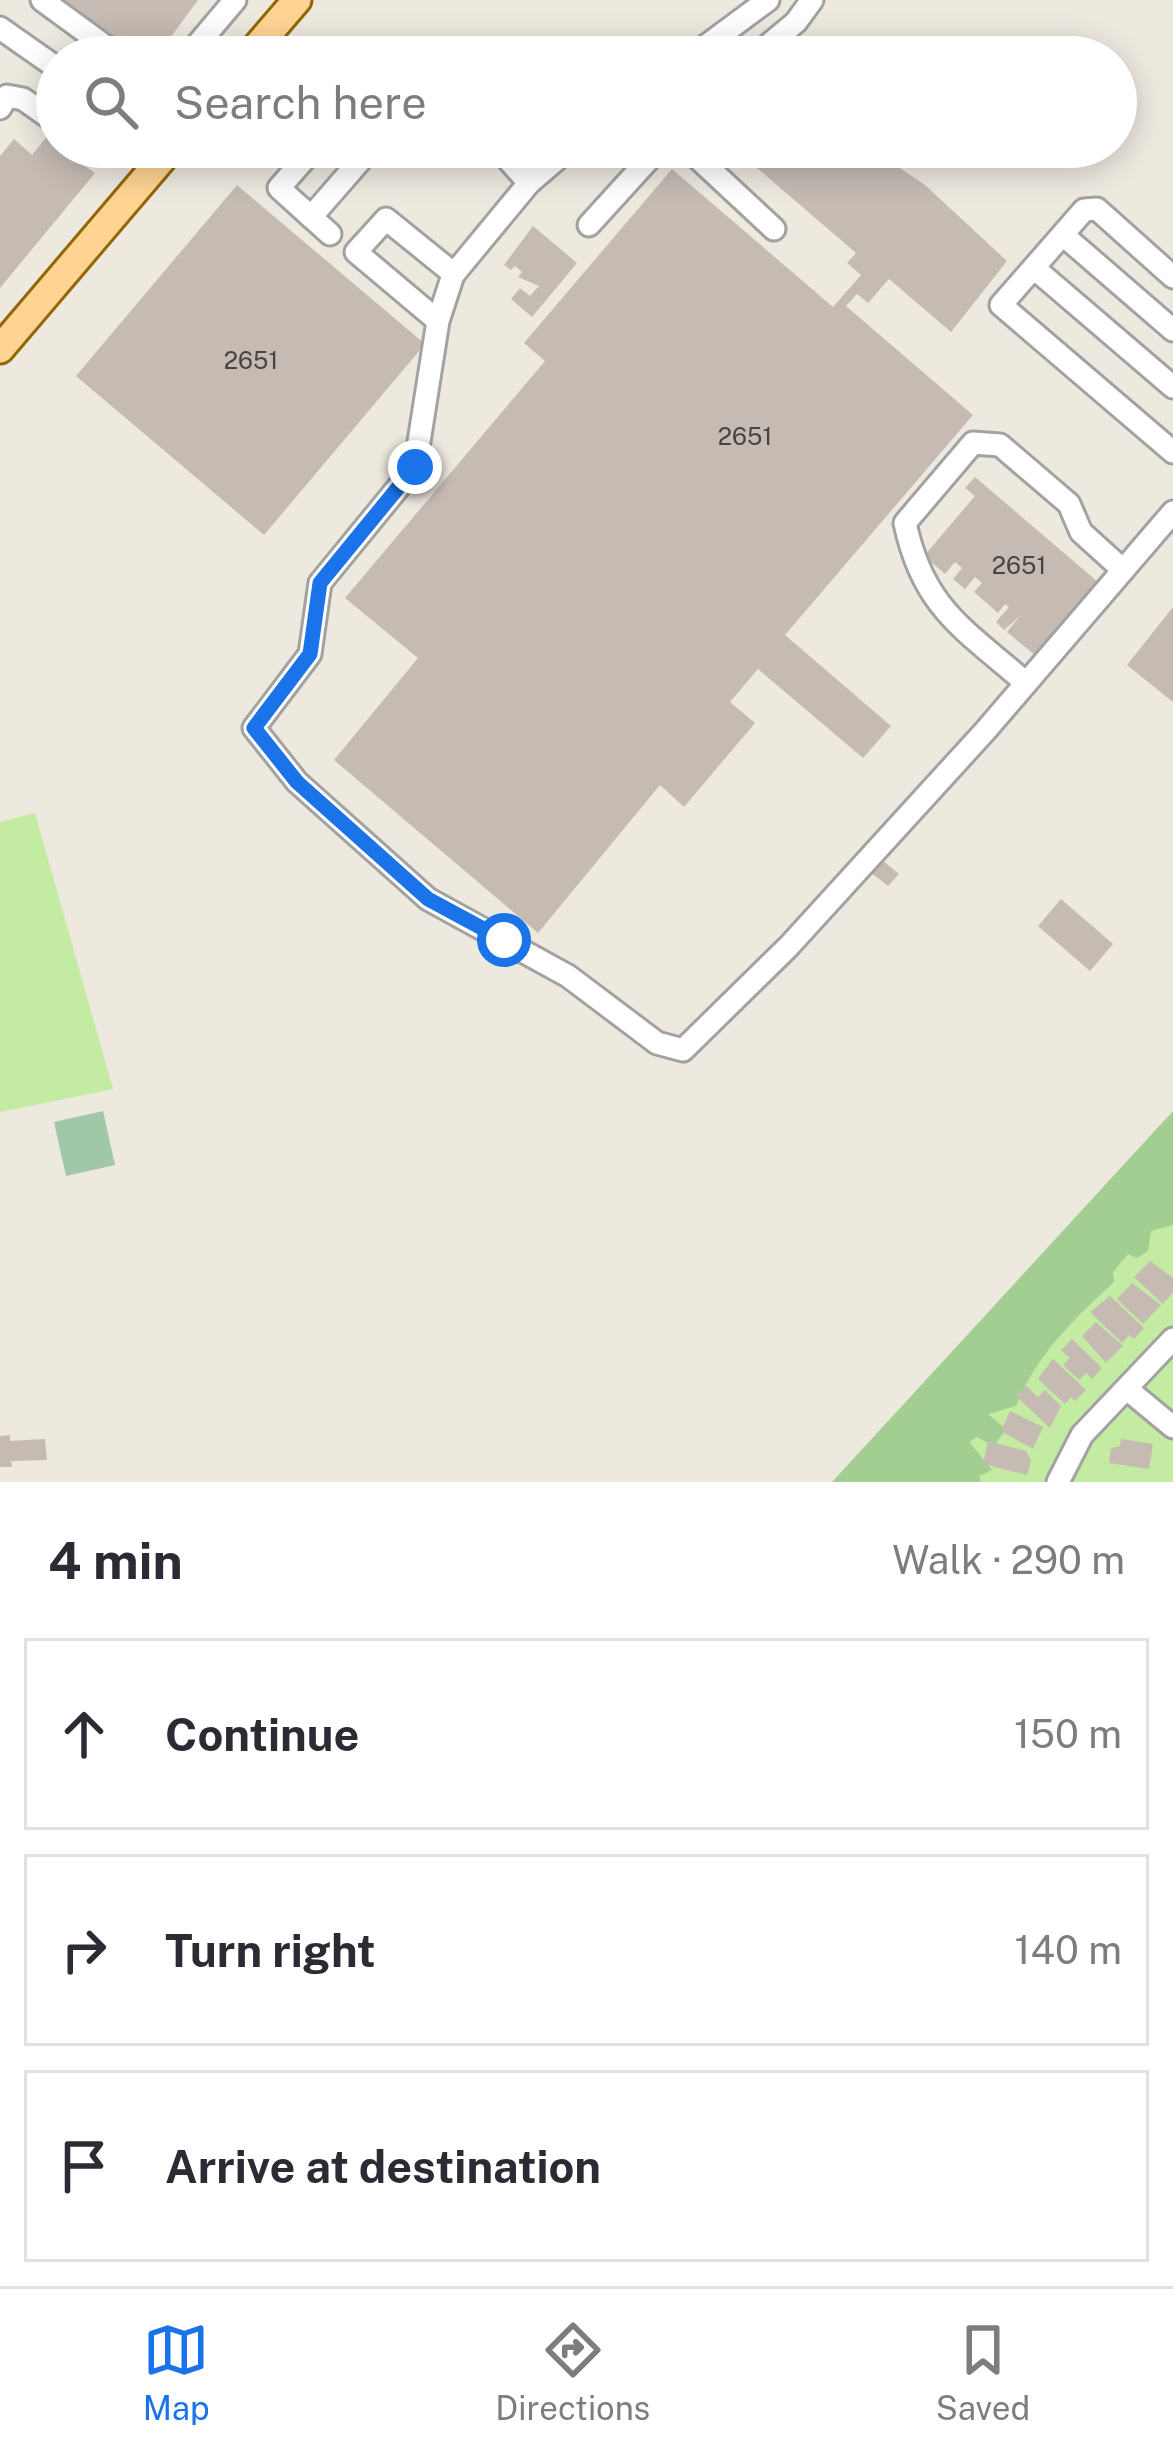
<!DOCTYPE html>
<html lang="en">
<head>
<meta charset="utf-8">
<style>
  body { margin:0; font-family:"Public Sans",sans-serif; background:#f2f2f3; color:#2b2b33 }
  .stop { position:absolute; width:36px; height:36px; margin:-27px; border:9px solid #1a73e8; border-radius:50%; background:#fff }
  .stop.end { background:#1a73e8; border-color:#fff; box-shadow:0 3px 12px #0008 }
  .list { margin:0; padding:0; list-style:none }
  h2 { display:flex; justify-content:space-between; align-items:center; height:156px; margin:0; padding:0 48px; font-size:51px }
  h2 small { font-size:39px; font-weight:400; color:#7c7c81 }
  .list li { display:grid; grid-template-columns:78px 1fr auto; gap:36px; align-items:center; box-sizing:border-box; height:192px; margin:0 24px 24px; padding:0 24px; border:3px solid #e1e1e2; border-radius:0px }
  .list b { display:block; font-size:45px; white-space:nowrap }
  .list em { font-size:39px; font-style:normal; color:#7c7c81 }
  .icon { flex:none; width:66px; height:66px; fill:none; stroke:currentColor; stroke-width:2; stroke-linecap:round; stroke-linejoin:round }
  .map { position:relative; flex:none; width:1173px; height:1482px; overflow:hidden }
  .search { position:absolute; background:#fff; box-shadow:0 6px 30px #0003; left:36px; right:36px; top:36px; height:132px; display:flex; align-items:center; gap:30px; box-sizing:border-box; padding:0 42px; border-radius:66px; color:#7c7c81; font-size:45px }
  .sheet { height:804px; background:#fff }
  nav { display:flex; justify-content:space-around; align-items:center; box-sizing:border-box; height:168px; border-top:3px solid #e1e1e2; background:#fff; font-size:33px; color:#7c7c81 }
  nav a { display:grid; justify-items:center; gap:6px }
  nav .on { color:#1a73e8 }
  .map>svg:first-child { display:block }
</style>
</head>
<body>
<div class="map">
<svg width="1173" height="1482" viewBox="0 0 1173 1482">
  <rect width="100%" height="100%" fill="#ede9df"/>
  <!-- grass -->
  <g fill="#c3eba2">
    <path d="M 35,813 L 113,1089 L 0,1112 L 0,822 Z"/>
    <path d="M 1173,1185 L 1173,1482 L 919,1482 Z"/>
  </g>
  <!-- forest -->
  <path fill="#a2ce92" d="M 1173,1111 L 1173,1225 L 1151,1231 L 1148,1251 L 1137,1258 L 1128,1254 L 1113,1272 L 1114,1282 C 1073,1320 1037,1354 1016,1406 L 988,1414 L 1006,1429 L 994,1446 L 977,1437 L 969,1442 L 992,1470 L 979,1476 L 981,1482 L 832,1482 Z"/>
  <!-- cemetery -->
  <path fill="#a0c7a7" d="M 103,1111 L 115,1165 L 66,1176 L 54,1122 Z"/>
  <!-- building -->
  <g fill="#c5bbb3">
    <path d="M 62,0 L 198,0 L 156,57 L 142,57 Z"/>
    <path d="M 49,134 L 57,147 L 95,173 L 0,288 L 0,156 L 14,139 L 32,155 Z"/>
    <path d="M 749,147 L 869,147 L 925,185 L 1007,261 L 951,332 L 889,279 L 868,303 L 857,294 L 846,306 L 973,415 L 785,635 L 891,726 L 863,758 L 758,669 L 730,702 L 755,723 L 684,807 L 660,785 L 538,933 L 334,760 L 418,658 L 345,598 L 545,361 L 524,343 L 672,169 L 833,307 L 861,275 L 847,263 L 856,253 L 742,155 Z"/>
    <path d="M 237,185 L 425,344 L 264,535 L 76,376 Z"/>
    <path d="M 533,226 L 577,263 L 532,317 L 511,299 L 520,288 L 530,296 L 539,286 L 518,277 L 522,272 L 515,266 L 511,270 L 504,265 Z"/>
    <path d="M 975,477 L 1098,582 L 1036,656 L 1007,632 L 1020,616 L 1004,630 L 996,622 L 1009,607 L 1005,604 L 998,613 L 974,592 L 982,583 L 975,577 L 965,589 L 953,579 L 962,568 L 955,562 L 945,574 L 924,556 L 975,496 L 965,488 Z"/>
    <path d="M 1173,607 L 1173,702 L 1127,665 Z"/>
    <path d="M 881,859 L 899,874 L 888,886 L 870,872 Z"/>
    <path d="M 1061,899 L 1113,944 L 1090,971 L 1038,926 Z"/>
    <path d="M 1150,1261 L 1173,1278 L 1173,1292 L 1163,1304 L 1134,1277 Z"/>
    <path d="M 1132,1283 L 1161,1305 L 1143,1324 L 1117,1299 Z"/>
    <path d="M 1110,1296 L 1144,1328 L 1134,1339 L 1129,1335 L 1122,1343 L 1090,1312 Z"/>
    <path d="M 1096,1322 L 1123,1346 L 1106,1363 L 1082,1336 Z"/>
    <path d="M 1072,1339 L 1102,1368 L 1092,1379 L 1086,1373 L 1079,1380 L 1063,1365 L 1070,1358 L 1061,1350 Z"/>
    <path d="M 1053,1359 L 1086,1390 L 1075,1401 L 1071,1397 L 1065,1404 L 1038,1379 Z"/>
    <path d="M 1026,1386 L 1038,1397 L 1045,1390 L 1061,1406 L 1050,1428 L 1016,1396 Z"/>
    <path d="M 1010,1411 L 1043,1427 L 1033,1449 L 1001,1431 Z"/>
    <path d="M 10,1435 L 10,1441 L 45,1439 L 47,1460 L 11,1461 L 12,1467 L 0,1467 L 0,1436 Z"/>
    <path d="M 1121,1439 L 1153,1444 L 1149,1469 L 1109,1463 L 1111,1448 L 1120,1446 Z"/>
    <path d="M 988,1441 L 1026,1451 L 1031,1460 L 1027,1475 L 983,1464 Z"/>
  </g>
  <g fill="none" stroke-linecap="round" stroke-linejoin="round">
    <!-- minor casing -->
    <g stroke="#a2a2a2" stroke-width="27">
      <g id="minor">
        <path d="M 42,0 L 120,57"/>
        <path d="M 0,28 L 57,68"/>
        <path d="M 187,57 L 235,0"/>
        <path d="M 691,57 L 768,0"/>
        <path d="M 754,57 L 796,22 L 812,0"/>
        <path d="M 0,108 L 7,96 L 23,99 L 57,123"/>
        <path d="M 91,147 L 113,147"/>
        <path d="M 315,147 L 279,188 L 330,234"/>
        <path d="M 497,147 L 529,183"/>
        <path d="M 571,147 L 529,183 L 453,275 L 438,321 L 415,467 L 320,583 L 310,654 L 254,728 L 297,782 L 428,899 L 568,976 L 657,1043 L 683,1050 L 789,946 L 986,730 L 1173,512"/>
        <path d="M 686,147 L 774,229"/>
        <path d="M 311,217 L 372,147"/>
        <path d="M 589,225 L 660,147"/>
        <path d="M 1063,235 L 1173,330"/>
        <path d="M 1034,268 L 1173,387"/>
        <path d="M 1173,277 L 1097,209 L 1084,210 L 1001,305 L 1173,452"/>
        <path d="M 438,321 L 356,252 L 386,219 L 454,274"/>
        <path d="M 1026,683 C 964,629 923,608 905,523 L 973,443 L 1000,445 L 1069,504 L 1081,532 L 1123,570"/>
        <path d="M 1127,1389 L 1173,1427"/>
        <path d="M 1058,1482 L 1082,1435 L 1173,1339"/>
      </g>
    </g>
    <!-- major casing -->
    <g stroke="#926600" stroke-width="33">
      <g id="major">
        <path d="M 248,57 L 297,0"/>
        <path d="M 0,349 L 172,147"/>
      </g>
    </g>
    <!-- minor -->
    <use href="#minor" stroke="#fff" stroke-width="21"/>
    <!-- major -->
    <use href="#major" stroke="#ffd493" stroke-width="27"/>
  </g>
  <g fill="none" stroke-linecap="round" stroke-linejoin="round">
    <!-- route -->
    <path stroke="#1a73e8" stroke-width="15" d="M 415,467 L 320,583 L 310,654 L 254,728 L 297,782 L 428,899 L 504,940"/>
  </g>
  <g text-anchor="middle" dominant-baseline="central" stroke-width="12" stroke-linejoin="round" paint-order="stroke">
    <!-- number labels -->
    <g font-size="24" fill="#464341">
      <text x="251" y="360">2651</text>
      <text x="745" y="436">2651</text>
      <text x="1019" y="565">2651</text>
    </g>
  </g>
</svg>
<div class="stop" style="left:504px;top:940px"></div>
<div class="stop end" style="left:415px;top:467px"></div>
<div class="search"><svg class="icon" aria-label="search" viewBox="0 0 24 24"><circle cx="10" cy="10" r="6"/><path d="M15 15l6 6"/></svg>Search here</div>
</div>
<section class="sheet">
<h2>4 min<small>Walk · 290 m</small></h2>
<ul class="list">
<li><svg class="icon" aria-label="ahead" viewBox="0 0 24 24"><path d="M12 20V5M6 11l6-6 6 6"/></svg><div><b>Continue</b></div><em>150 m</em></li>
<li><svg class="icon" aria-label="right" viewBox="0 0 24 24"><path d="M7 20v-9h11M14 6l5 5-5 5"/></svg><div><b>Turn right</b></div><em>140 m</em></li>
<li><svg class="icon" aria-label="arrive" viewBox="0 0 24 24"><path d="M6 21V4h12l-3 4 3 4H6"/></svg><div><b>Arrive at destination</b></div></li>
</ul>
</section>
<nav>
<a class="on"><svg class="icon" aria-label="map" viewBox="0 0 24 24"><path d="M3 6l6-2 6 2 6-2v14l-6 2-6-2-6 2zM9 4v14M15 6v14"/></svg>Map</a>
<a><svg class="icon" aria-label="directions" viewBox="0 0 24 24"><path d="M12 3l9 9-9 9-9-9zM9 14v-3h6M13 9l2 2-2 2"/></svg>Directions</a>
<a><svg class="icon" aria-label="saved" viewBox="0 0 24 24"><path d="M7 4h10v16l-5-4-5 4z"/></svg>Saved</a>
</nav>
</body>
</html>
